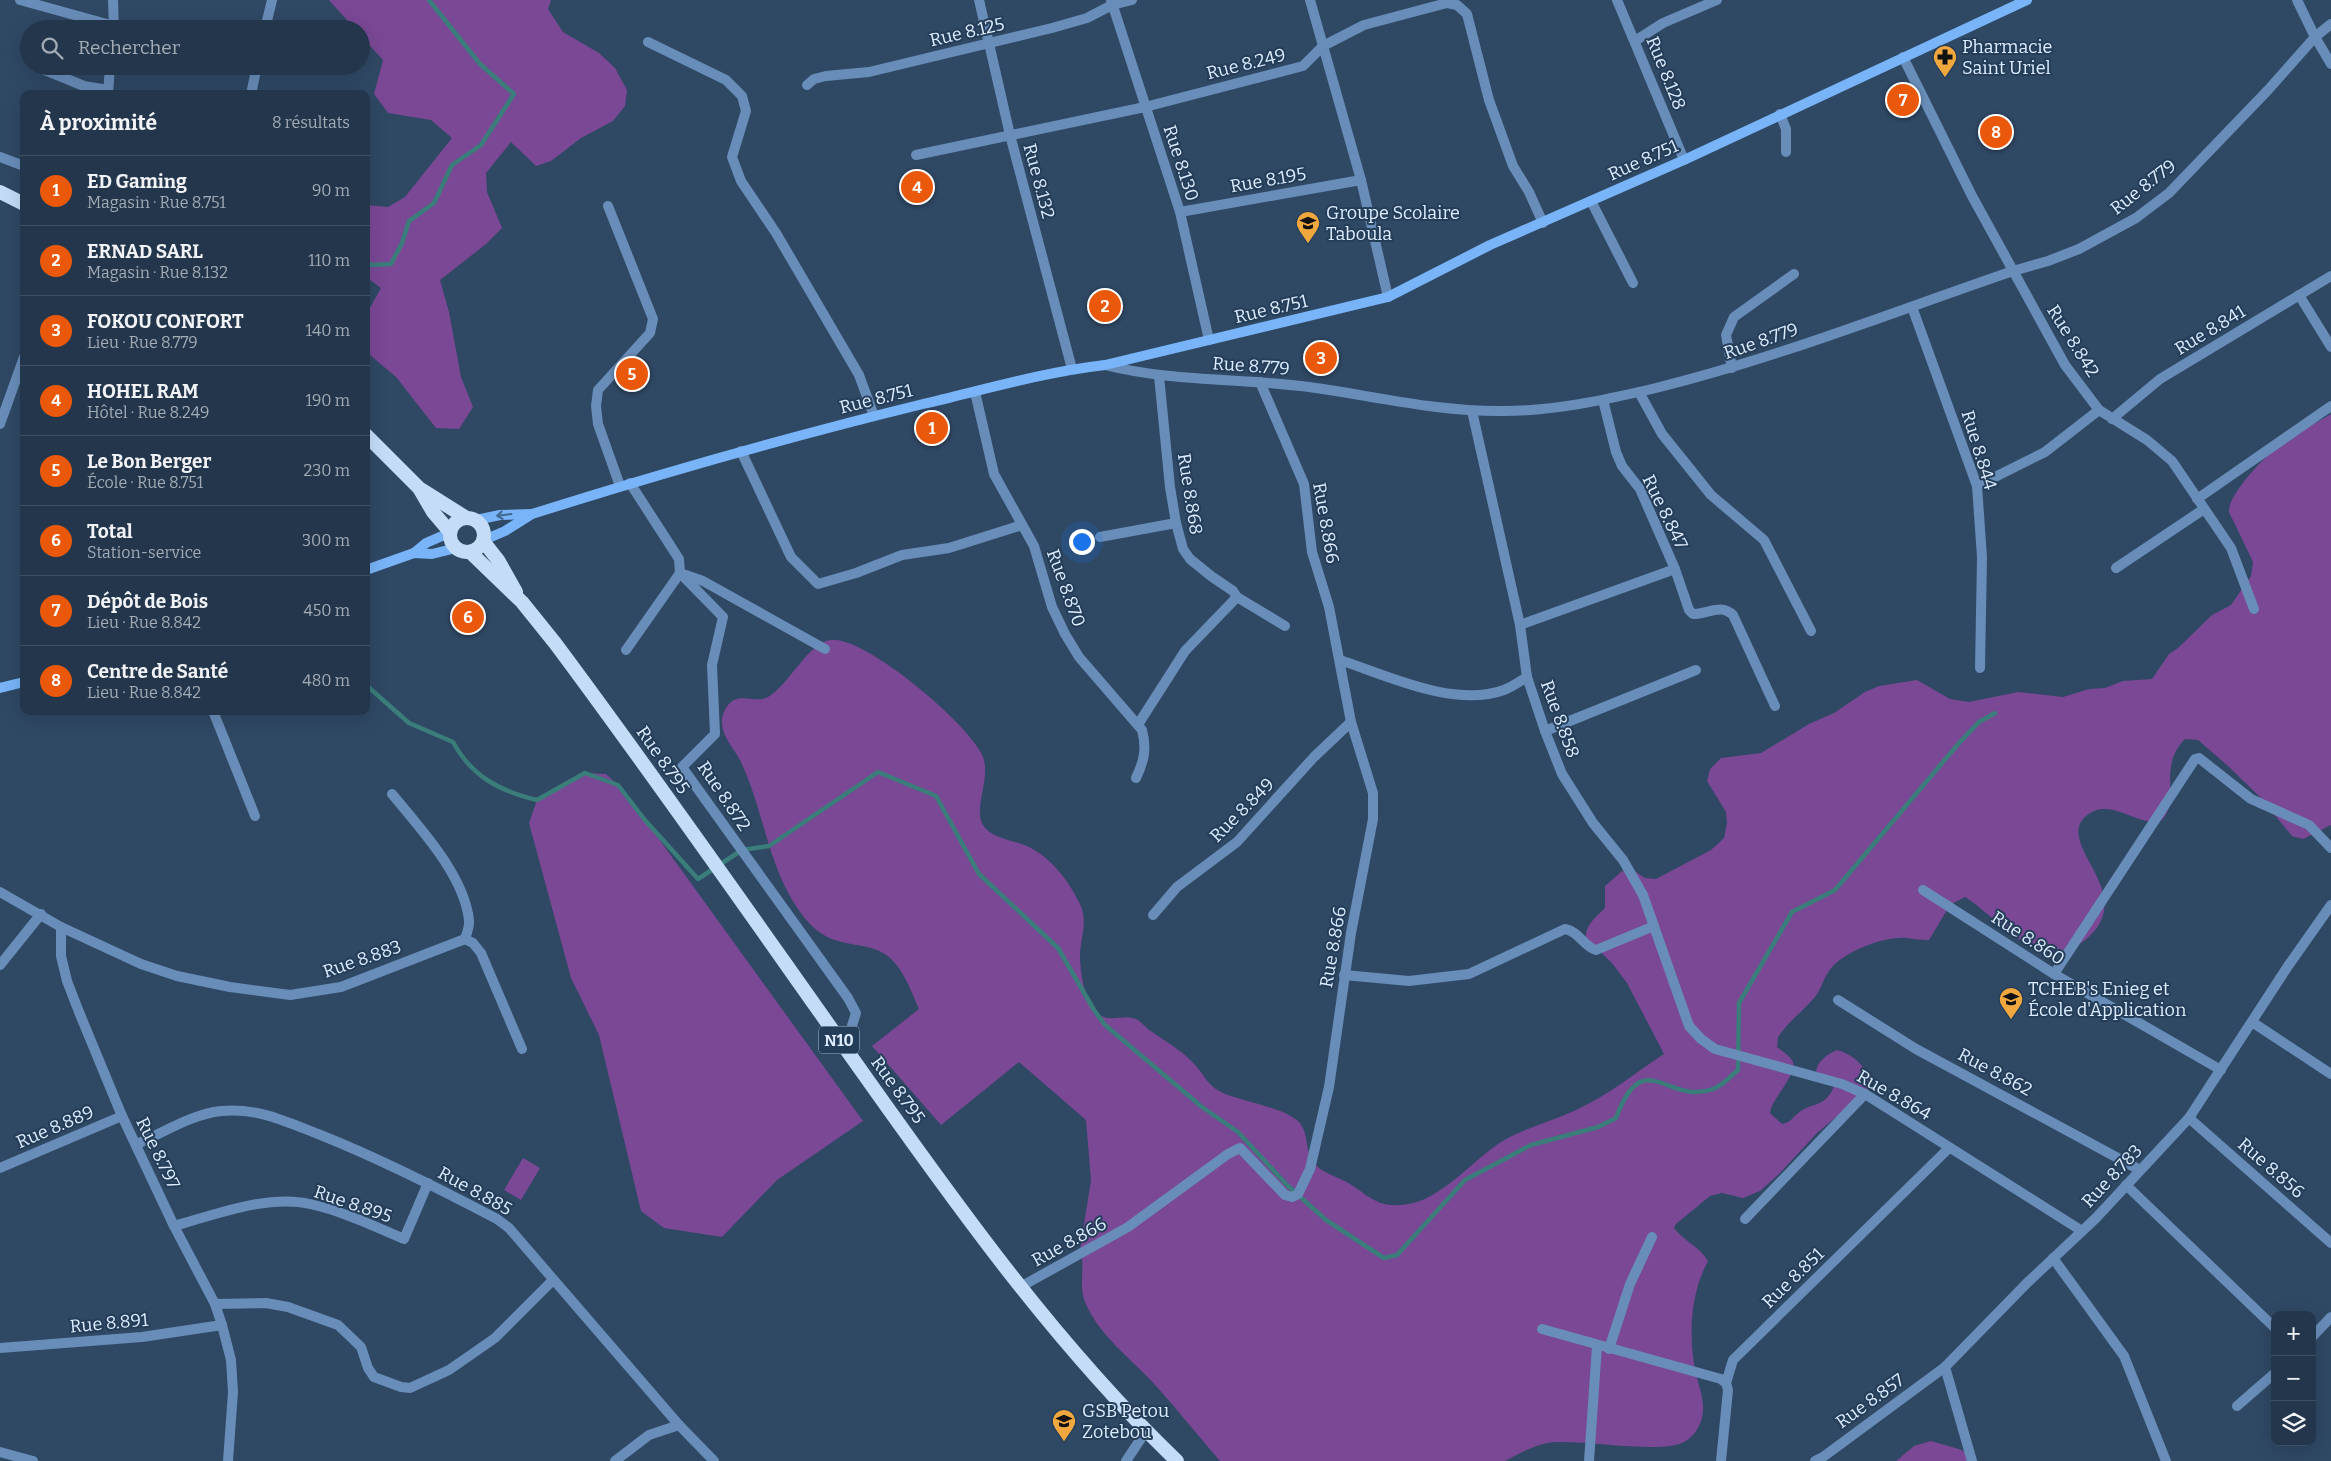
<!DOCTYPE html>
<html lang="fr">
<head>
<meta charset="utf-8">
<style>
  body { margin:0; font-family:Bitter,serif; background:#2b3e52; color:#f1f3f6 }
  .controls { position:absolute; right:15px; bottom:15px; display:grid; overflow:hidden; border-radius:10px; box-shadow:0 5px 20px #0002 }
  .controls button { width:45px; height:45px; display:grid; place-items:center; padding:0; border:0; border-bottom:1px solid #405063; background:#23364b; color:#f1f3f6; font:25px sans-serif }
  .you { position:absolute; left:1081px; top:541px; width:18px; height:18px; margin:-12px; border:4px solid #fff; border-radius:50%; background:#1a73e8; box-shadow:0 0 0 8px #1a73e833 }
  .badge { display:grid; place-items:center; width:32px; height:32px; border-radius:50%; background:#ea580c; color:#fff; font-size:16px; font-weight:700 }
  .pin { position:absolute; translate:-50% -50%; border:2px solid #fff; box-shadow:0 1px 5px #0006 }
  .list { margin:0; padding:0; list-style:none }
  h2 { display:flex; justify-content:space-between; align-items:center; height:65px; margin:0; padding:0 20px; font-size:21px }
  h2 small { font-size:16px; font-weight:400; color:#a3abb5 }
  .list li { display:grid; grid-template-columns:32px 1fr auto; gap:15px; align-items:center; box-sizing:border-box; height:70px; padding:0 20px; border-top:1px solid #405063 }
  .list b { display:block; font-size:19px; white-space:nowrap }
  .list p { margin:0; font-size:16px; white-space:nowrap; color:#a3abb5 }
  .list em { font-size:16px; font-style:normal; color:#a3abb5 }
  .icon { flex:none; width:28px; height:28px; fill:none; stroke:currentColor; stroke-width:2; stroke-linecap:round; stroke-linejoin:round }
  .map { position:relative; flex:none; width:2331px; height:1461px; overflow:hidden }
  .search { position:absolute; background:#23364b; box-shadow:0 5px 20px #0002; left:20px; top:20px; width:350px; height:55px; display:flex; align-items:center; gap:12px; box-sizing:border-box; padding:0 18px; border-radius:28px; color:#a3abb5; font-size:19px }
  .panel { position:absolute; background:#23364b; box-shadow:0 5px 20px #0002; left:20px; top:90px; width:350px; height:625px; border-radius:10px }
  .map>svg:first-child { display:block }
</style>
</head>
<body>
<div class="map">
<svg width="2331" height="1461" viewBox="0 0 2331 1461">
  <rect width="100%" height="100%" fill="#2f4864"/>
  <!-- green -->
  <g fill="#7a4895">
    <path d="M 329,0 L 551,0 L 548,9 L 563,32 L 599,53 L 615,68 L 627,90 L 625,106 L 613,121 L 581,138 L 551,161 L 536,166 L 511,142 L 486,173 L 487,192 L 502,228 L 486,244 L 440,280 L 449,312 L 461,377 L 473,407 L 459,429 L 436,428 L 396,377 L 370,355 L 366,349 L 366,315 L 381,288 L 366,277 L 366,205 L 388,207 L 405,197 L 452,138 L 431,120 L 388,113 L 374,94 L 383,60 L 361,36 L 361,29 L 355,29 Z"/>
    <path d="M 2331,414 L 2331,825 L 2303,839 L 2292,836 L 2259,796 L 2228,766 L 2198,740 L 2185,739 C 2157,767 2181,799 2162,820 C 2137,829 2112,795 2086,816 C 2053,845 2142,894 2085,940 C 2040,976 2002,921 1965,897 L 1950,905 L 1929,940 C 1920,940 1914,939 1906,938 C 1884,936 1847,951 1832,967 C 1824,976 1822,988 1815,997 C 1803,1011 1788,1022 1778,1037 L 1777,1047 C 1782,1051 1788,1055 1792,1060 C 1800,1073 1772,1097 1770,1113 L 1782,1124 C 1791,1123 1793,1116 1801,1111 C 1814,1102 1826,1107 1834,1086 L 1816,1072 C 1817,1061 1828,1054 1837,1050 C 1853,1054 1874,1071 1868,1090 L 1817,1133 L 1779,1174 L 1760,1191 L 1743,1198 L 1722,1193 L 1710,1196 L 1676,1224 L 1674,1228 C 1684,1241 1700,1247 1708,1261 C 1691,1293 1689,1329 1694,1364 C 1696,1378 1702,1391 1703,1405 C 1704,1419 1698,1433 1686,1441 C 1662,1456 1580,1438 1547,1443 C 1532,1446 1519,1454 1505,1461 L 1220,1461 C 1198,1436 1178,1410 1156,1386 C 1132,1359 1099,1336 1085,1302 C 1078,1285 1086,1267 1080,1250 L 1091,1180 L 1086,1120 L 1019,1062 L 941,1125 L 872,1046 L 919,1009 C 911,991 904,970 889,957 C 867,939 836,951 811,925 C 768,879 766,813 740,760 C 734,748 721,736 722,721 C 722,713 727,704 734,700 C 745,695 758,703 768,697 C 789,685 808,643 830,640 C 863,634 972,726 983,757 C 991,778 973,809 983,825 C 991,839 1015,840 1029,847 C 1051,858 1069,881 1080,904 C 1088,921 1081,936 1080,954 C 1080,971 1084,998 1095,1011 C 1108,1025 1122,1013 1136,1019 C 1139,1020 1147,1028 1149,1030 C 1165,1041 1183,1051 1196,1066 C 1204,1075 1208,1085 1219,1091 C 1239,1102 1283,1106 1299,1122 C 1309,1133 1305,1151 1313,1162 C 1322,1174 1338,1176 1350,1184 C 1373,1199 1380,1210 1413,1203 C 1443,1196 1472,1162 1498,1144 C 1520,1129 1551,1122 1576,1110 C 1607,1096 1635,1073 1664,1054 L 1627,983 L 1612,963 L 1586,938 C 1584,926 1597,916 1605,908 L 1605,886 L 1621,872 L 1630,868 L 1645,878 L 1656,879 L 1711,850 L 1724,838 L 1727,823 L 1726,812 L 1707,781 L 1710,769 L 1721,758 L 1761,753 L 1809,724 L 1834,713 L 1865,692 L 1879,686 L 1917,680 L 1950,699 L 1969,702 L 2018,692 L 2063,697 L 2089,689 L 2105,688 L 2123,681 L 2152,679 L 2169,654 L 2178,648 L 2212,615 L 2231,605 L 2251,576 L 2253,562 L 2229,512 C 2227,495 2267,454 2281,444 C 2297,433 2315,424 2331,414 Z"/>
    <path d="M 581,773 L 606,774 L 625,792 L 863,1121 L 777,1180 L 722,1237 L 664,1228 L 641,1211 L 599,1035 L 571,978 L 529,823 L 537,800 Z"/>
    <path d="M 523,1158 L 540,1168 L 521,1200 L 504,1190 Z"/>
    <path d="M 1931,1441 L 1962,1450 L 1975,1461 L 1896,1461 L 1914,1446 Z"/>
  </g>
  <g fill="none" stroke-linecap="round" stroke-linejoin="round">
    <!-- stream -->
    <g stroke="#3a7d7b" stroke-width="4.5">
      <path d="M 366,262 L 372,265 L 391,264 L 402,243 L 409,221 L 434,203 L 452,165 L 481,145 L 514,94 L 480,64 L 429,0"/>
      <path d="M 366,685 L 409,723 L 453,742 C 472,777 500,791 537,800 L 585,773 L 618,785 L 644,819 L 698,879 L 742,850 L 769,846 L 878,772 L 936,796 L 979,874 L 1058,948 L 1094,1010 L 1105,1025 L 1202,1107 L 1238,1132 L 1287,1185 L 1326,1220 L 1384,1258 L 1397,1255 L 1465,1180 L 1531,1145 L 1598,1127 L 1616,1118 C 1644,1043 1667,1106 1713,1089 C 1722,1086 1731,1076 1738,1070 L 1739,1003 L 1792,912 L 1835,890 L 1959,743 L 1979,722 L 1995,713"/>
    </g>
    <!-- minor -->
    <g stroke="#688db8" stroke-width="10">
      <path d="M 20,0 L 114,26"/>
      <path d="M 113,0 L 114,29"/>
      <path d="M 979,0 L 1010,135 L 1072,369"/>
      <path d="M 1111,0 L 1180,212 L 1209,340"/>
      <path d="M 1310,0 L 1361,180 L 1388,297"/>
      <path d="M 1617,0 L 1684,160"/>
      <path d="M 2297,0 L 2315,37 L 2331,64"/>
      <path d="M 265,29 L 272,0"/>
      <path d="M 1635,41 L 1663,23 L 1717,0"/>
      <path d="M 648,42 L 726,80 L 742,96 L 746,111 L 732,157 L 741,181 L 776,233 L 859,375 L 874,416"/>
      <path d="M 1903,57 L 1972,196 L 2065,365 L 2099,410 L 2147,440 L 2172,461 L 2231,548 L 2254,609"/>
      <path d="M 35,66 L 84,86 L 108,90"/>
      <path d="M 807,85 L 814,79 L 826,76 L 869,72 L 1052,28 L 1087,18 L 1112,5 L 1132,0"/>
      <path d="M 108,94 L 110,66"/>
      <path d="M 251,94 L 257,66"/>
      <path d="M 1780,114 L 1786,129 L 1786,152"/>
      <path d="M 916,155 L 1145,107 L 1303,66 L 1323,46 L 1364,25 L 1447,3 L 1457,5 L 1467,14 L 1489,100 L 1513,166 L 1529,192 L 1543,223"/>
      <path d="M 0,157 L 24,166"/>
      <path d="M 1591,201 L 1633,283"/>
      <path d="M 608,206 L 653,319 L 650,333 L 598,390 L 596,406 L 598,424 L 620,486"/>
      <path d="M 1180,212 L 1361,180"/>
      <path d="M 2299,295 L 2331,347"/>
      <path d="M 1912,307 L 1977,486 L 1982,557 L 1980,668"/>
      <path d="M 1105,365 C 1172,382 1241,378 1309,387 C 1374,396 1438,412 1504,411 C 1554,411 1604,400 1652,389 C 1775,359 1893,312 2013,271 L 2048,261 L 2079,249 L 2136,218 L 2169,193 L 2268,90 L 2315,37 L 2331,24"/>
      <path d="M 1732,368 L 1726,335 L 1734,317 L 1794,274"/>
      <path d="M 1159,376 L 1170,487 L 1176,523 L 1183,549 L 1190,559 L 1211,576 L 1233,591 L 1237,597 L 1285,626"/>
      <path d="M 975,392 L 994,474 L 1034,546 L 1052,607 L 1065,634 L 1079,657 L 1142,730 C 1147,749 1144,761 1136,778"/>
      <path d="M 1639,392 L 1662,434 L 1711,495 L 1764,540 L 1811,631"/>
      <path d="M 1472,411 L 1520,625 L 1527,677 L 1545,731 L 1562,774 L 1593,823 L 1623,860 L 1643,895 L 1689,1026 L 1701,1039 L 1715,1049 L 1842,1084 L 1865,1094 L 2082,1231"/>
      <path d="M 2112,419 L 2160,379 L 2331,276"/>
      <path d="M 0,424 L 24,357"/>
      <path d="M 741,451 L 791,557 L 818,584 L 856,573 L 902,555 L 949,548 L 1022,525"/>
      <path d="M 630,483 L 679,559 L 680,573 L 723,617 L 712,665 L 715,734 L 682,767 L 848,998 L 856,1013 L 851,1029 L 840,1041"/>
      <path d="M 1977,486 L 2045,452 L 2099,410"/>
      <path d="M 2197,499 L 2331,406"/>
      <path d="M 1100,537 L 1176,523"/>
      <path d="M 2116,568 L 2204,509"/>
      <path d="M 1675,569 L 1689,610 L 1693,614 C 1708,614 1721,603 1733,615 L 1775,706"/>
      <path d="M 1520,625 L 1675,569 L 1640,489 L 1622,466 L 1616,452 L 1603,400"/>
      <path d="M 626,650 L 680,573 L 703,581 L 825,649"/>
      <path d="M 1340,660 C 1388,676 1454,708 1504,690 C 1512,687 1520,681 1527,677"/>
      <path d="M 213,711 L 255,816"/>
      <path d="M 1139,723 L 1185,651 L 1237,597"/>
      <path d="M 1545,731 L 1696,670"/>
      <path d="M 392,794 C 420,828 464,875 469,920 C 470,925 467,933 465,939"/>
      <path d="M 1923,890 L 2054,974 L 2221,1070"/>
      <path d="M 0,892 L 61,927 L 61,956 L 67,981 L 79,1012 L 122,1116 L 174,1226 L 215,1304 L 222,1325 L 231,1360 L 233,1392 L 228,1461"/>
      <path d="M 1153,915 L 1177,887 L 1237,842 L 1314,757 L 1351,722"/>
      <path d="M 61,927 L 141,964 L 177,976 L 230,987 L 290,995 L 341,987 L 465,939 L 473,943 L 481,953 L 522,1049"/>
      <path d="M 0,965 L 41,914"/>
      <path d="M 2054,974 L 2195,759 L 2199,758 L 2251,799 L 2309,825 L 2331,848"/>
      <path d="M 1344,975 L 1409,981 L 1469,974 L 1565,929 C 1579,931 1583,946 1596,950 L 1654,926"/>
      <path d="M 1838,1000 L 1916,1049 L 2140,1170"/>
      <path d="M 2252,1022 L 2331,1074"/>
      <path d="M 2189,1118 L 2331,1243"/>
      <path d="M 137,1144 C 163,1133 192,1114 221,1111 C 258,1107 289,1123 323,1136 C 383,1160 440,1189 497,1219 L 509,1228 L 679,1425 L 714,1461"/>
      <path d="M 0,1168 L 122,1116"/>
      <path d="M 2126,1185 L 2275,1328"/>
      <path d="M 1745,1219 L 1865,1094"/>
      <path d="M 174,1226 C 214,1215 268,1194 310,1204 C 342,1211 374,1226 404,1239 L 428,1183"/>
      <path d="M 2053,1258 L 2124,1356 L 2166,1461"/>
      <path d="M 1022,1286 L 1128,1227 L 1228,1154 L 1240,1148 L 1285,1195 L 1292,1197 L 1298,1194 L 1310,1169 L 1329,1087 L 1351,933 L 1373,819 L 1373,793 L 1351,722 L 1329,607 L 1312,552 L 1304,484 L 1260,382"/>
      <path d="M 215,1304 L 266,1303 L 288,1307 L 338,1325 L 361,1347 L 368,1368 L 374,1377 L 401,1387 L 410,1388 L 449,1370 L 495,1338 L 553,1280"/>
      <path d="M 1542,1329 L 1721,1379 L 1726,1383"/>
      <path d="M 2312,1337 L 2331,1317"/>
      <path d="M 0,1348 L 142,1337 L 222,1325"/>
      <path d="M 1609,1349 L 1630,1284 L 1652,1237"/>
      <path d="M 2237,1406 L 2275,1373"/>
      <path d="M 0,1452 L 33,1461"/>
      <path d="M 615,1461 L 649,1435 L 679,1425"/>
      <path d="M 1126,1461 L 1146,1431"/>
      <path d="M 1589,1461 L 1597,1346"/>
      <path d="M 1721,1461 L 1728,1390 L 1726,1383 L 1733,1360 L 1949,1148"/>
      <path d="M 1815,1461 L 1823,1457 L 1945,1367"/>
      <path d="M 1972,1461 L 1945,1367 L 2026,1284 L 2096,1218 L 2189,1118 L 2288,966 L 2331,905"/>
    </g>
    <!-- secondary -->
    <g stroke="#78b4f7" stroke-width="10">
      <path d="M 476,520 L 500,515 L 531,514"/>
      <path d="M 484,540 L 505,531 L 532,514 C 662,473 792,436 923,404 C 983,390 1044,372 1105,365 L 1388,297 L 1490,245 L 1684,160 L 2027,0"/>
      <path d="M 414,553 L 426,543 L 449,533"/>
      <path d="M 366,570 L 414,553 L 432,554 L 456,548"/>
      <path d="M 0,688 L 24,682"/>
    </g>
    <!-- trunk -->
    <g stroke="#c4dcf8" stroke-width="14">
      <path d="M 0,192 L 24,204"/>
      <path d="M 366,435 L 419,488 L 433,512 L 450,532"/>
      <path d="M 422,490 L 465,517"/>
      <circle cx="467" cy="535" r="17"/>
      <path d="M 483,541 L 498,560 L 516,592"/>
      <path d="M 470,552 L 522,602 L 555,643 C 661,785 762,931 865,1076 C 960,1210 1058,1347 1177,1461"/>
    </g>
  </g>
  <!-- one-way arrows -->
  <defs><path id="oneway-shaft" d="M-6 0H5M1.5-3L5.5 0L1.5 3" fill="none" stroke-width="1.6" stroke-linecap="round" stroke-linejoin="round" transform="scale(1.25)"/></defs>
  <use stroke="#416790" href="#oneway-shaft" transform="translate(504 515) rotate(173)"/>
  <!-- icons -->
  <defs>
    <g id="pharmacy-pin" transform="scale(1.25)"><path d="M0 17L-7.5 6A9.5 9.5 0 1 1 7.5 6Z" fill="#efa73e" stroke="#243d59"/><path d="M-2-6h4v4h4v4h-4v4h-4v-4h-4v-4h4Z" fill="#111"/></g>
    <g id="school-pin" transform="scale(1.25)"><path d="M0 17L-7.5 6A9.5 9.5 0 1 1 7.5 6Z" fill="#efa73e" stroke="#243d59"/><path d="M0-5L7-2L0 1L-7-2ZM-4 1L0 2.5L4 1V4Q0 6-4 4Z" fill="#111"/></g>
  </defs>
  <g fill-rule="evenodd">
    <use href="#pharmacy-pin" x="1945" y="57"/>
    <use href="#school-pin" x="1308" y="223"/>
    <use href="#school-pin" x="2011" y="999"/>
    <use href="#school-pin" x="1064" y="1421"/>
  </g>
  <g text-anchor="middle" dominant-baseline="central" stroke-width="4" stroke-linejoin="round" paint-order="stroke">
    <!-- shield labels -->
    <rect fill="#243d59" stroke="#a6b8cc" stroke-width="1" x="819" y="1026.5" width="40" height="27" rx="4"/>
    <g font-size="16" font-weight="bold" fill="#ddedfe">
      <text x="839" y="1040">N10</text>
    </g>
    <!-- street labels -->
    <g font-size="18" fill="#ddedfe" stroke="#243d59">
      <text transform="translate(967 32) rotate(-13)">Rue 8.125</text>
      <text transform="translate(1246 64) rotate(-14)">Rue 8.249</text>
      <text transform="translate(1666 73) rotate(68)">Rue 8.128</text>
      <text transform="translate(1643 160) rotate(-24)">Rue 8.751</text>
      <text transform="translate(1181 163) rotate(72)">Rue 8.130</text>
      <text transform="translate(1268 180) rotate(-10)">Rue 8.195</text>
      <text transform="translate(1039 181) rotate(75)">Rue 8.132</text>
      <text transform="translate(2143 187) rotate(-38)">Rue 8.779</text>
      <text transform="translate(1271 309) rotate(-13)">Rue 8.751</text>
      <text transform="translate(2210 330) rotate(-31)">Rue 8.841</text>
      <text transform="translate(1761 341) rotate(-19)">Rue 8.779</text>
      <text transform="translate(2073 341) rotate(58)">Rue 8.842</text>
      <text transform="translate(1251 366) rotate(4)">Rue 8.779</text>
      <text transform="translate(876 399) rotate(-14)">Rue 8.751</text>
      <text transform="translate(1979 450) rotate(73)">Rue 8.844</text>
      <text transform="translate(1190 494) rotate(81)">Rue 8.868</text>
      <text transform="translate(1665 512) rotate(64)">Rue 8.847</text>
      <text transform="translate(1326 523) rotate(80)">Rue 8.866</text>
      <text transform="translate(1066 588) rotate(70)">Rue 8.870</text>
      <text transform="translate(1560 719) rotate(70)">Rue 8.858</text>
      <text transform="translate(663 760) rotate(55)">Rue 8.795</text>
      <text transform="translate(724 796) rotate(56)">Rue 8.872</text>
      <text transform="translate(1242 810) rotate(-45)">Rue 8.849</text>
      <text transform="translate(2028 938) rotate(33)">Rue 8.860</text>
      <text transform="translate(1333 947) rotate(-80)">Rue 8.866</text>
      <text transform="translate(362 959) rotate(-19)">Rue 8.883</text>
      <text transform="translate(1995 1072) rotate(28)">Rue 8.862</text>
      <text transform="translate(898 1090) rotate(54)">Rue 8.795</text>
      <text transform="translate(1894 1095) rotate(30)">Rue 8.864</text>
      <text transform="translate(55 1127) rotate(-23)">Rue 8.889</text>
      <text transform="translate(158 1153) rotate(64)">Rue 8.797</text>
      <text transform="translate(2271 1168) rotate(41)">Rue 8.856</text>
      <text transform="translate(2112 1176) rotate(-47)">Rue 8.783</text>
      <text transform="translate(475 1191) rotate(29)">Rue 8.885</text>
      <text transform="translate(353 1204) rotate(19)">Rue 8.895</text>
      <text transform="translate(1069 1242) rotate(-29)">Rue 8.866</text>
      <text transform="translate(1793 1278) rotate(-44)">Rue 8.851</text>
      <text transform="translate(109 1323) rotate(-5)">Rue 8.891</text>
      <text transform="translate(1870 1401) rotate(-36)">Rue 8.857</text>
    </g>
    <!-- poi labels -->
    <g font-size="18" fill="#ddedfe" stroke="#243d59" text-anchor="start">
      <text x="1962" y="47">Pharmacie<tspan x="1962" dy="21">Saint Uriel</tspan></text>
      <text x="1326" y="213">Groupe Scolaire<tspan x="1326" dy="21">Taboula</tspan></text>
      <text x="2028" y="989">TCHEB's Enieg et<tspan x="2028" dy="21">École d'Application</tspan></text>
      <text x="1082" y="1411">GSB Petou<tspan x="1082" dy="21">Zotebou</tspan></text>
    </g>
  </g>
</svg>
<div class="controls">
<button>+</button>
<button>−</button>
<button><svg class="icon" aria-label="layers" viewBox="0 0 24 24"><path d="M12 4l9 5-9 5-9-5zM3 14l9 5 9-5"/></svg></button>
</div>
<div class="you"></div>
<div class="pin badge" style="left:932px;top:428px">1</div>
<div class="pin badge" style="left:1105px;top:306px">2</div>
<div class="pin badge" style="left:1321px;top:358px">3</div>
<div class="pin badge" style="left:917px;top:187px">4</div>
<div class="pin badge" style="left:632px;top:374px">5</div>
<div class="pin badge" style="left:468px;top:617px">6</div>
<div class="pin badge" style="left:1903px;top:100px">7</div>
<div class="pin badge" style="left:1996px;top:132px">8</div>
<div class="search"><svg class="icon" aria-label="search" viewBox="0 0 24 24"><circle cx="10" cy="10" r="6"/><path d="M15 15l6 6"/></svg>Rechercher</div>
<section class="panel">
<h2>À proximité<small>8 résultats</small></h2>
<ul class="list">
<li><span class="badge">1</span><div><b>ED Gaming</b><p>Magasin · Rue 8.751</p></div><em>90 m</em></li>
<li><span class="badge">2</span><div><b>ERNAD SARL</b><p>Magasin · Rue 8.132</p></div><em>110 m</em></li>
<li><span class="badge">3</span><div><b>FOKOU CONFORT</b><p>Lieu · Rue 8.779</p></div><em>140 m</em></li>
<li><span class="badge">4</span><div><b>HOHEL RAM</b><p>Hôtel · Rue 8.249</p></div><em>190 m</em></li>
<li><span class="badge">5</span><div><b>Le Bon Berger</b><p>École · Rue 8.751</p></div><em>230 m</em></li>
<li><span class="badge">6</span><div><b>Total</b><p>Station-service</p></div><em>300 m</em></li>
<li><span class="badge">7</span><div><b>Dépôt de Bois</b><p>Lieu · Rue 8.842</p></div><em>450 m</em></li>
<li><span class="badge">8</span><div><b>Centre de Santé</b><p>Lieu · Rue 8.842</p></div><em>480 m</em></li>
</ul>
</section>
</div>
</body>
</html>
